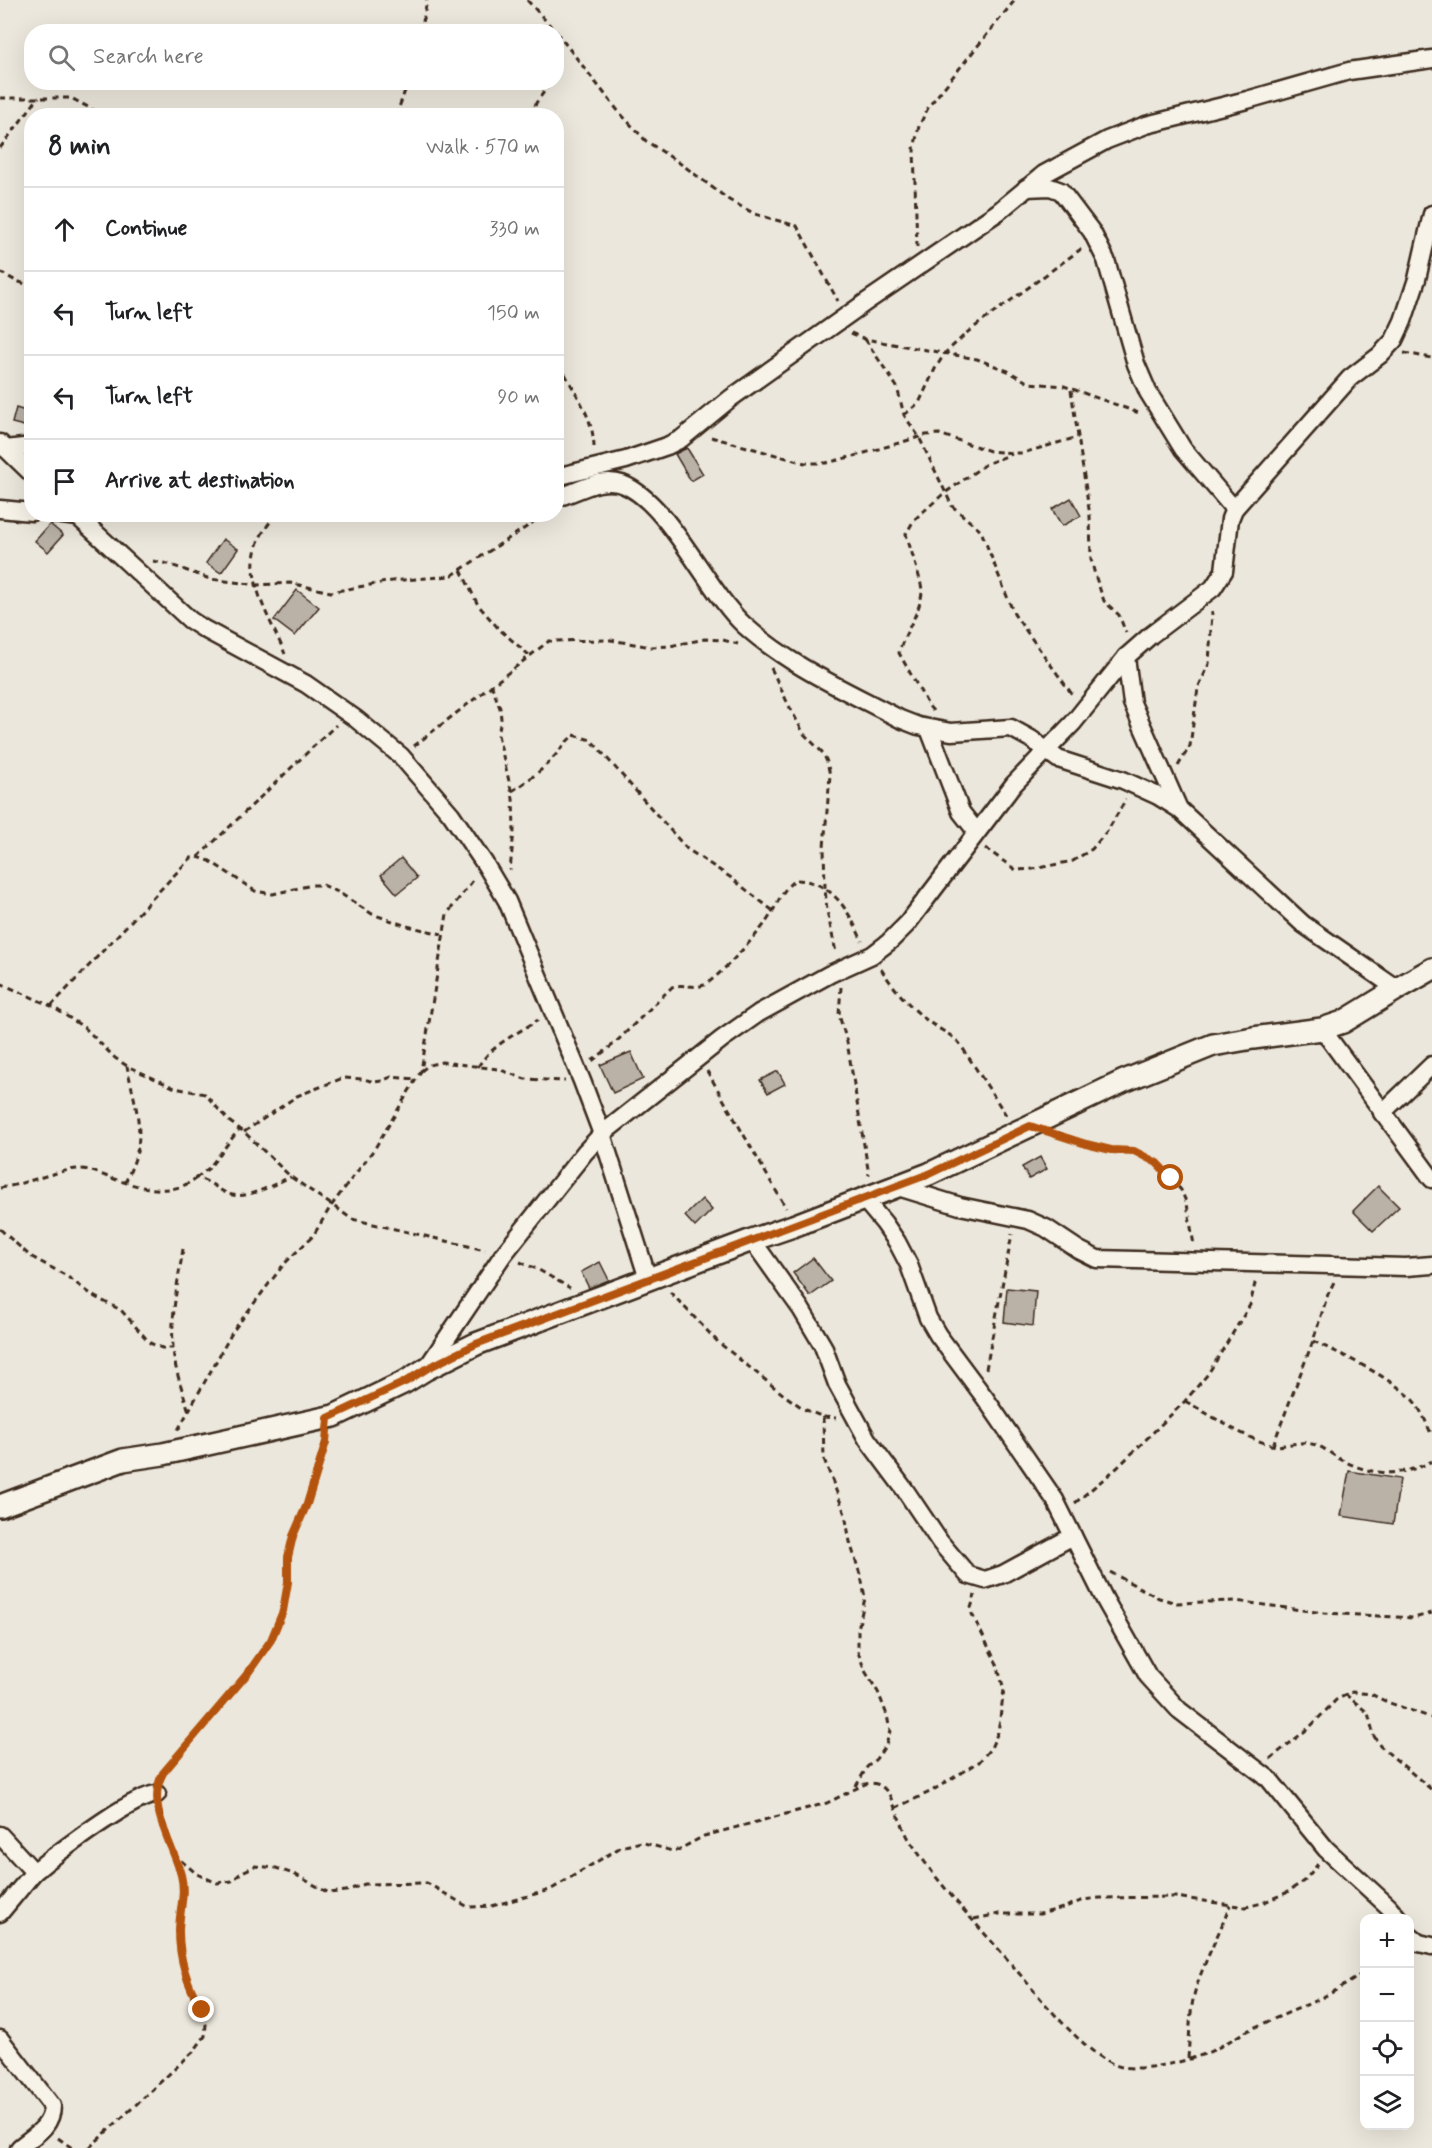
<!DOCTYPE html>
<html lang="en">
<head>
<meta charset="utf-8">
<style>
  body { margin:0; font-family:Mynerve,sans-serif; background:#f2f2f2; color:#202124 }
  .controls { position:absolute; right:18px; bottom:18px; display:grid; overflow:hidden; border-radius:12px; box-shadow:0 6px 24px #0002 }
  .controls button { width:54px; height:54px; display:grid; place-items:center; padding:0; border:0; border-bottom:2px solid #e0e0e0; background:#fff; color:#202124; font:30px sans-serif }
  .stop { position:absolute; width:18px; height:18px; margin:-14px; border:4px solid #b45309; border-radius:50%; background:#fff }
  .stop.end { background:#b45309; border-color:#fff; box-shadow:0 2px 6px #0008 }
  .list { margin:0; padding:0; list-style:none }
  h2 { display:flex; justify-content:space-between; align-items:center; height:78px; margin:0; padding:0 24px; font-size:26px }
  h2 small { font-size:20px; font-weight:400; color:#757577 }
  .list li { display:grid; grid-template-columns:39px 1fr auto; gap:18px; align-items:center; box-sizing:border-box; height:84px; padding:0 24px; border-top:2px solid #e0e0e0 }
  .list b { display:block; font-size:22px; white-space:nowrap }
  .list em { font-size:20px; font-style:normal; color:#757577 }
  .icon { flex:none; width:33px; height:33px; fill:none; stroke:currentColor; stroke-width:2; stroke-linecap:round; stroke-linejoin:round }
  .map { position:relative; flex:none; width:1432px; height:2148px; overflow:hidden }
  .search { position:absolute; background:#fff; box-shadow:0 6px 24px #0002; left:24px; top:24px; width:540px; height:66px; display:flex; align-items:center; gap:15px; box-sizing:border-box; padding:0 21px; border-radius:24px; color:#757577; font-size:22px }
  .panel { position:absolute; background:#fff; box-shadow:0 6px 24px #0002; left:24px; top:108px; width:540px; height:414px; border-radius:24px }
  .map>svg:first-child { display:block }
</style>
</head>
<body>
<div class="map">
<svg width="1432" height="2148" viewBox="0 0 1432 2148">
  <rect width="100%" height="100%" fill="#ece7dc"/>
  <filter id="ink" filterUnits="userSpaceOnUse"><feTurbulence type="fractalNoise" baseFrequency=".0167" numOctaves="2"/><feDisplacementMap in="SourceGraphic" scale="12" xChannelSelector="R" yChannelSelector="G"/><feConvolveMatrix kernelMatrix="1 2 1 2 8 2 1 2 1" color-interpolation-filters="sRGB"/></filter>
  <g filter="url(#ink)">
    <!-- building -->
    <g fill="#bab2a7" stroke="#3b2a1e" stroke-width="1.5">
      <path d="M 16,408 L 32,413 L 32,428 L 12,423 Z"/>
      <path d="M 687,448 L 703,474 L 691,481 L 675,454 Z"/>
      <path d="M 1071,498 L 1081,516 L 1062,526 L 1052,509 Z"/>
      <path d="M 50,524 L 63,535 L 48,552 L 35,541 Z"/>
      <path d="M 223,539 L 238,549 L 221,573 L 206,563 Z"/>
      <path d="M 297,590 L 319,607 L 295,636 L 274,620 Z"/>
      <path d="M 401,858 L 417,878 L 397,894 L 381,875 Z"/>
      <path d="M 631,1052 L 643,1079 L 613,1093 L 600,1065 Z"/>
      <path d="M 778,1071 L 785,1084 L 768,1093 L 760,1080 Z"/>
      <path d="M 1040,1157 L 1047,1169 L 1029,1179 L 1022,1167 Z"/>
      <path d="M 1378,1186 L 1399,1207 L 1373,1231 L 1353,1211 Z"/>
      <path d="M 702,1199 L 712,1210 L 695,1227 L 685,1216 Z"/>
      <path d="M 813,1258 L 831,1281 L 810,1296 L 793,1273 Z"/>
      <path d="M 600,1262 L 609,1280 L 589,1288 L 581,1272 Z"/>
      <path d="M 1007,1288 L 1036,1291 L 1033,1326 L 1004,1322 Z"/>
      <path d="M 1349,1471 L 1400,1479 L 1393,1524 L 1341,1516 Z"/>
    </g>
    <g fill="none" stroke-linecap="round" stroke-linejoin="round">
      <!-- minor casing -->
      <g stroke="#3b2a1e" stroke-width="21">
        <g id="minor">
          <path d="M 1026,188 L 1050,187 L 1061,191 L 1092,232 L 1106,260 L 1136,364 L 1148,392 L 1183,449 L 1234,509"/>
          <path d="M 0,443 L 32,474"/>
          <path d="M 6,449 L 32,446"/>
          <path d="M 556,477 L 626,460 L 667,446 L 681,439 L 731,398 L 866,302 L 998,212 L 1044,174 L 1107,140 L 1146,125 L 1247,100 L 1349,71 L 1432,59"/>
          <path d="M 556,498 C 577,493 599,476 622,484 C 668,501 707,591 744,625 C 789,666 847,691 900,719 L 918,726 L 951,732 L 1011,728 L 1031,739 L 1058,759 L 1123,780 L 1158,796 L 1179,809 L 1303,924 L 1397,989"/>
          <path d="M 0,509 L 32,512"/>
          <path d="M 54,514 L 78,517"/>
          <path d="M 75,514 L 190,620 L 204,629 L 306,684 L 356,719 L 401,756 L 451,814 L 485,864 L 507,901 L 582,1081 L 602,1134 L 648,1279"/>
          <path d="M 1126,657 L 1132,703 L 1179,809"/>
          <path d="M 929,729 L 961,812 L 976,831"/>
          <path d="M 1322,1029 L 1432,1179"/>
          <path d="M 1382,1113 L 1432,1065"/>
          <path d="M 895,1186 L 960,1206 L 1028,1220 L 1046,1228 L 1079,1250 L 1097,1259 L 1406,1267 L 1432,1265"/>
          <path d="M 863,1198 L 884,1223 L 897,1242 L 909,1265 L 928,1318 L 938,1335 L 985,1398 L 1055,1500 L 1105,1600 L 1148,1676 L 1179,1710 L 1269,1779 L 1326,1849 L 1389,1907 L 1398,1918"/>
          <path d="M 752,1240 L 801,1309 L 823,1346 L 837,1384 L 867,1439 L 905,1490 L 940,1542 L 968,1575 L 985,1580 L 1003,1574 L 1073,1536"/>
          <path d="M 426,1369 L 503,1255 L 585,1152 L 602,1134 L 722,1039 L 759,1013 L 830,974 L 872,955 L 889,942 L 907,924 L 1014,784 L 1073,723 L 1126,657 L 1151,635 L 1213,588 L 1224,571 L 1230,519 L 1234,509 L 1350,378 L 1380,355 L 1394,340 L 1403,321 L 1417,279 L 1432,214"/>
          <path d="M 0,1835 L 34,1872"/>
          <path d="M 0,1913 L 34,1872 L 45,1863 C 68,1846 131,1797 157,1794"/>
          <path d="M 1410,1936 L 1419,1943 L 1432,1946"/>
          <path d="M 0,2039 L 52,2106 C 52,2127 33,2136 19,2148"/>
        </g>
      </g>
      <!-- tertiary casing -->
      <g stroke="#3b2a1e" stroke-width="26">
        <path id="tertiary" d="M 0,1506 L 123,1460 L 163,1454 L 334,1416 L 405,1382 L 426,1369 L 476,1344 L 752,1240 L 793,1226 L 929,1174 L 1124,1081 L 1213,1045 L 1253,1038 L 1322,1029 L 1343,1022 L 1397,989 L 1432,969"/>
      </g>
      <!-- path -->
      <g stroke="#3b2a1e" stroke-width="3" stroke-dasharray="6 4.5" stroke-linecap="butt">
        <path d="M 527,0 L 556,32"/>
        <path d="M 421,32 L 427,0"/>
        <path d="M 556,32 L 619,112 L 646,141 L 684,166 L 729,200 L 755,214 L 797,226 L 838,301"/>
        <path d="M 556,53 L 558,34"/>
        <path d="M 0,98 L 71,98 L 105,116"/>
        <path d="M 396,116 L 408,82"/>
        <path d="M 532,116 L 536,103 L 551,82"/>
        <path d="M 0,148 L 39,97"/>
        <path d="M 917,247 L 914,149 L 919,126 L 929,106 L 1015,0"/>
        <path d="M 0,272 L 16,281 L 32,286"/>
        <path d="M 851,333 L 865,339 L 977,359 L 1008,371 L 1029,383 L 1064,386 L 1139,413"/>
        <path d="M 865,339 L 897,387 L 904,415 L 919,437 L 952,506 L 981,531 L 1014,614 L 1074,697"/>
        <path d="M 1404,353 L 1432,358"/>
        <path d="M 556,355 C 569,388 595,413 594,451"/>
        <path d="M 1071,390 L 1090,516 L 1091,559 L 1095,575 L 1104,601 L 1119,615 L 1126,633"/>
        <path d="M 904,415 L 919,403 L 935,369 L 945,353 L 969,331 L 1081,249"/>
        <path d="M 711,437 L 805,463 L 826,463 L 858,455 L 926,435 L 939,434 L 990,451 L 1014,453 L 1023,453 L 1078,437"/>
        <path d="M 276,514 C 271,521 266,527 262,534 C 239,574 270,617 285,654"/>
        <path d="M 153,561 L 168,564 L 210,579 L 258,585 L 290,583 L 331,592 L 392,581 L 451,576 L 531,524 L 540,514"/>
        <path d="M 461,570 L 478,605 L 499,629 L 529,655"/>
        <path d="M 771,668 L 788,704 L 804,734 L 823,753 L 827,762 L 830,775 L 824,847 L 825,888 L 827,911 L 836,952"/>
        <path d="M 491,684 L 500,708 L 501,719 L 498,735 L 513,798 L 514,831 L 510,870"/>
        <path d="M 933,711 L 928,705 L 899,653 C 904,632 920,614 922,592 C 923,585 909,545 906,534 L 914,520 L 942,495 L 986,464 L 1012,454"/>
        <path d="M 414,746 L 549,641 L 611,640 L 651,647 L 670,646 L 705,639 L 723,640 L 738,644"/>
        <path d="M 1178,766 L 1190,746 L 1198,688 L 1209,664 L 1212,611"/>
        <path d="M 512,791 C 526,782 539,773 551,760 C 559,752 564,743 574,735 L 591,740 L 687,849 L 730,877 L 772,910"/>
        <path d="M 985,848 L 1016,870 L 1033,869 L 1073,861 L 1092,849 L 1108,830 L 1126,799"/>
        <path d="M 198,857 L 336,725"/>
        <path d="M 881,969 C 894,989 911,1008 929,1022 C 940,1030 951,1034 960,1044 L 1006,1115"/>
        <path d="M 0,983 L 51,1006 L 85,1028 L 115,1058 L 127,1066 L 175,1088 L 205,1094 L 230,1122 L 244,1132 L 291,1177 L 352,1219 L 485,1250"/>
        <path d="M 841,987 L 839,1015 L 847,1042 L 869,1175"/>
        <path d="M 51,1006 L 180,869 L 191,858 L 198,857 L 210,861 L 255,891 L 273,894 L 312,885 L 323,885 L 338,892 L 372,914 L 407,926 L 442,934"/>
        <path d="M 592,1061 L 614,1044 L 672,987 C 682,983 694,989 704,985 C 716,980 758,934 766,922 C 777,907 780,891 795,880 C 832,880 849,911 862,941"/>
        <path d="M 478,1067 C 491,1045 518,1033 538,1020"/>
        <path d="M 421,1071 L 429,1065 L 442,1062 L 498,1069 L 525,1079 L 565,1081"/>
        <path d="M 707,1071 L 786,1208"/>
        <path d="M 244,1132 L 297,1096 L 343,1078 L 364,1079 L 374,1082 L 382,1081 L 391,1077 L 416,1079"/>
        <path d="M 1058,1133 L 1086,1144 L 1111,1150 L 1134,1151 L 1157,1163 L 1181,1190 L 1187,1204 L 1194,1245"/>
        <path d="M 196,1178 L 209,1168 L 240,1128"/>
        <path d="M 125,1183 C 130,1171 136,1159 138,1147 C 142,1121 132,1092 127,1066"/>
        <path d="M 0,1188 C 26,1184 51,1172 77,1169 C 87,1168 98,1173 108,1177 C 136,1186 171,1199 196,1178 C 208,1180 216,1188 226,1193 C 245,1202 273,1184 291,1177"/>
        <path d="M 0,1229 L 30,1256 L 65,1275 L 95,1297 L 121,1310 L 150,1343 L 162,1348 L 173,1348"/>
        <path d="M 183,1249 C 178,1281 171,1314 173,1347 C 174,1369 183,1391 189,1412"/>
        <path d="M 520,1262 L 539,1270 L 570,1288"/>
        <path d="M 670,1292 L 718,1342 L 784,1395 L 804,1409 L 823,1417 L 836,1418"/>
        <path d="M 1313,1341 C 1343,1355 1382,1373 1408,1395 C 1420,1406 1426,1422 1432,1436"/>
        <path d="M 986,1369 L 1012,1234"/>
        <path d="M 1185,1401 C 1213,1416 1240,1436 1271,1445 C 1284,1448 1298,1440 1312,1444 C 1322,1446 1331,1454 1340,1459 C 1372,1476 1400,1478 1432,1461"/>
        <path d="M 823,1417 L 824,1459 L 845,1514 L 850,1542 L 862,1581 L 865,1598 L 858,1629 L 858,1652 L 865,1671 L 878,1692 L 887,1715 L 890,1731 L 886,1745 L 876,1759 L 867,1767 L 855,1788"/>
        <path d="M 178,1430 L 233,1331 L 284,1264 L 313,1236 L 331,1206 L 375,1148 L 421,1071 L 447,914 L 474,879"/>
        <path d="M 1273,1445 L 1313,1341 L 1328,1294 L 1334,1282"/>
        <path d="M 1075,1503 L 1118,1467 L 1185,1401 L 1208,1374 L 1250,1305 L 1256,1279"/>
        <path d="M 1110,1572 L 1159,1598 L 1177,1603 L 1235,1601 L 1324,1613 L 1414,1618 L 1432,1613"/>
        <path d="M 1345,1694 L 1368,1713 L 1374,1736 L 1380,1746 L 1432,1790"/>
        <path d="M 1270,1759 L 1310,1727 L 1336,1700 L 1352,1692 L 1371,1694 L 1387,1702 L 1432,1718"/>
        <path d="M 160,1778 L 248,1673 L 271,1640 L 283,1611 L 288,1582 L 288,1557 L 293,1536 L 307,1504 L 326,1437"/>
        <path d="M 895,1808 L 930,1792 L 979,1762 L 991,1748 L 998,1732 L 1004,1690 L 997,1664 L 972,1614 L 971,1608 L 975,1595"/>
        <path d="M 173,1854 L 197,1874 L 217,1883 L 232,1881 L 242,1872 L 255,1866 L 276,1868 L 296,1875 L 329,1893 L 346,1891 L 365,1884 L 427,1883 L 468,1907 L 492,1906 L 550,1890 L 621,1847 L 641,1842 L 672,1851 L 678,1850 L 704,1836 L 827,1803 L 865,1784 C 888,1779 892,1802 899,1818 C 903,1825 905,1832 909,1839 C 935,1880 969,1916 1001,1952 C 1026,1980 1086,2060 1122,2067 C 1145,2071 1185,2062 1207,2053 C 1222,2047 1236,2036 1251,2029 C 1290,2011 1330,1998 1364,1972"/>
        <path d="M 974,1919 L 999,1914 L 1040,1914 L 1063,1908 L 1083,1900 L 1100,1898 L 1175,1897 L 1246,1907 L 1262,1903 L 1286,1893 L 1305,1880 L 1318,1864"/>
        <path d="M 1188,2058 C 1190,2035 1189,2010 1196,1988 C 1205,1959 1220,1933 1230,1905"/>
        <path d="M 58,2138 L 72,2148"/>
        <path d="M 89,2148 L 194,2051 L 205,2036 L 206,2024 L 202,2010 L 190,1989 L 183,1966 L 179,1930 L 183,1897 L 181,1876 L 160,1811"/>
      </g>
      <!-- minor -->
      <use href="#minor" stroke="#f7f3e8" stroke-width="16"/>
      <!-- tertiary -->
      <use href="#tertiary" stroke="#f7f3e8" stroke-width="21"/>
    </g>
  </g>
  <g fill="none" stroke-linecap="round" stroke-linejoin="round" filter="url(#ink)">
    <!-- route -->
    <path stroke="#b45309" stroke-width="8" d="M 202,2010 C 187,1985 179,1960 179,1931 C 179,1912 186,1894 181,1875 C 173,1844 145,1805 163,1773 L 248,1673 L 271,1640 L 283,1611 L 288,1582 L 288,1557 L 293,1536 L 307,1504 L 326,1442 L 328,1418 L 405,1382 L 426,1369 L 476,1344 L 929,1174 L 1030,1126 L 1086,1144 L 1111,1150 L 1134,1151 L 1157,1163 L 1171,1178"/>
  </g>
</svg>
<div class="controls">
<button>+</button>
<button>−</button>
<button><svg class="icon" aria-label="locate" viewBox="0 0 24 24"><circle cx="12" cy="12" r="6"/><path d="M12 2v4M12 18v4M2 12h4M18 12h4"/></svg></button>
<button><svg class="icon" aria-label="layers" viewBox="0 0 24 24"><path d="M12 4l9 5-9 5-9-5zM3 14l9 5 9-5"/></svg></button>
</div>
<div class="stop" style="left:1171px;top:1178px"></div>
<div class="stop end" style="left:202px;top:2010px"></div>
<div class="search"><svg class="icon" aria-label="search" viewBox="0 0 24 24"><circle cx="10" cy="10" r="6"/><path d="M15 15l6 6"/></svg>Search here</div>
<section class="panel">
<h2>8 min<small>Walk · 570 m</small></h2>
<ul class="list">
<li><svg class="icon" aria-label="ahead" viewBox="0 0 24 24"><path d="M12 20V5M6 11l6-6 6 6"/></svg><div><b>Continue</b></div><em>330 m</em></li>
<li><svg class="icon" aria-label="left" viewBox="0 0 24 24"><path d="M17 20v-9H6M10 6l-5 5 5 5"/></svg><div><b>Turn left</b></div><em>150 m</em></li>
<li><svg class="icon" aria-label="left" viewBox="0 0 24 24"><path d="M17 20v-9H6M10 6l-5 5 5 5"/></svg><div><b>Turn left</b></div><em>90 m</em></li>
<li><svg class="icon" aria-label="arrive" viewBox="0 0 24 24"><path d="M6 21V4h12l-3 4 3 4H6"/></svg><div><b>Arrive at destination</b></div></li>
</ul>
</section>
</div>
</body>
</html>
